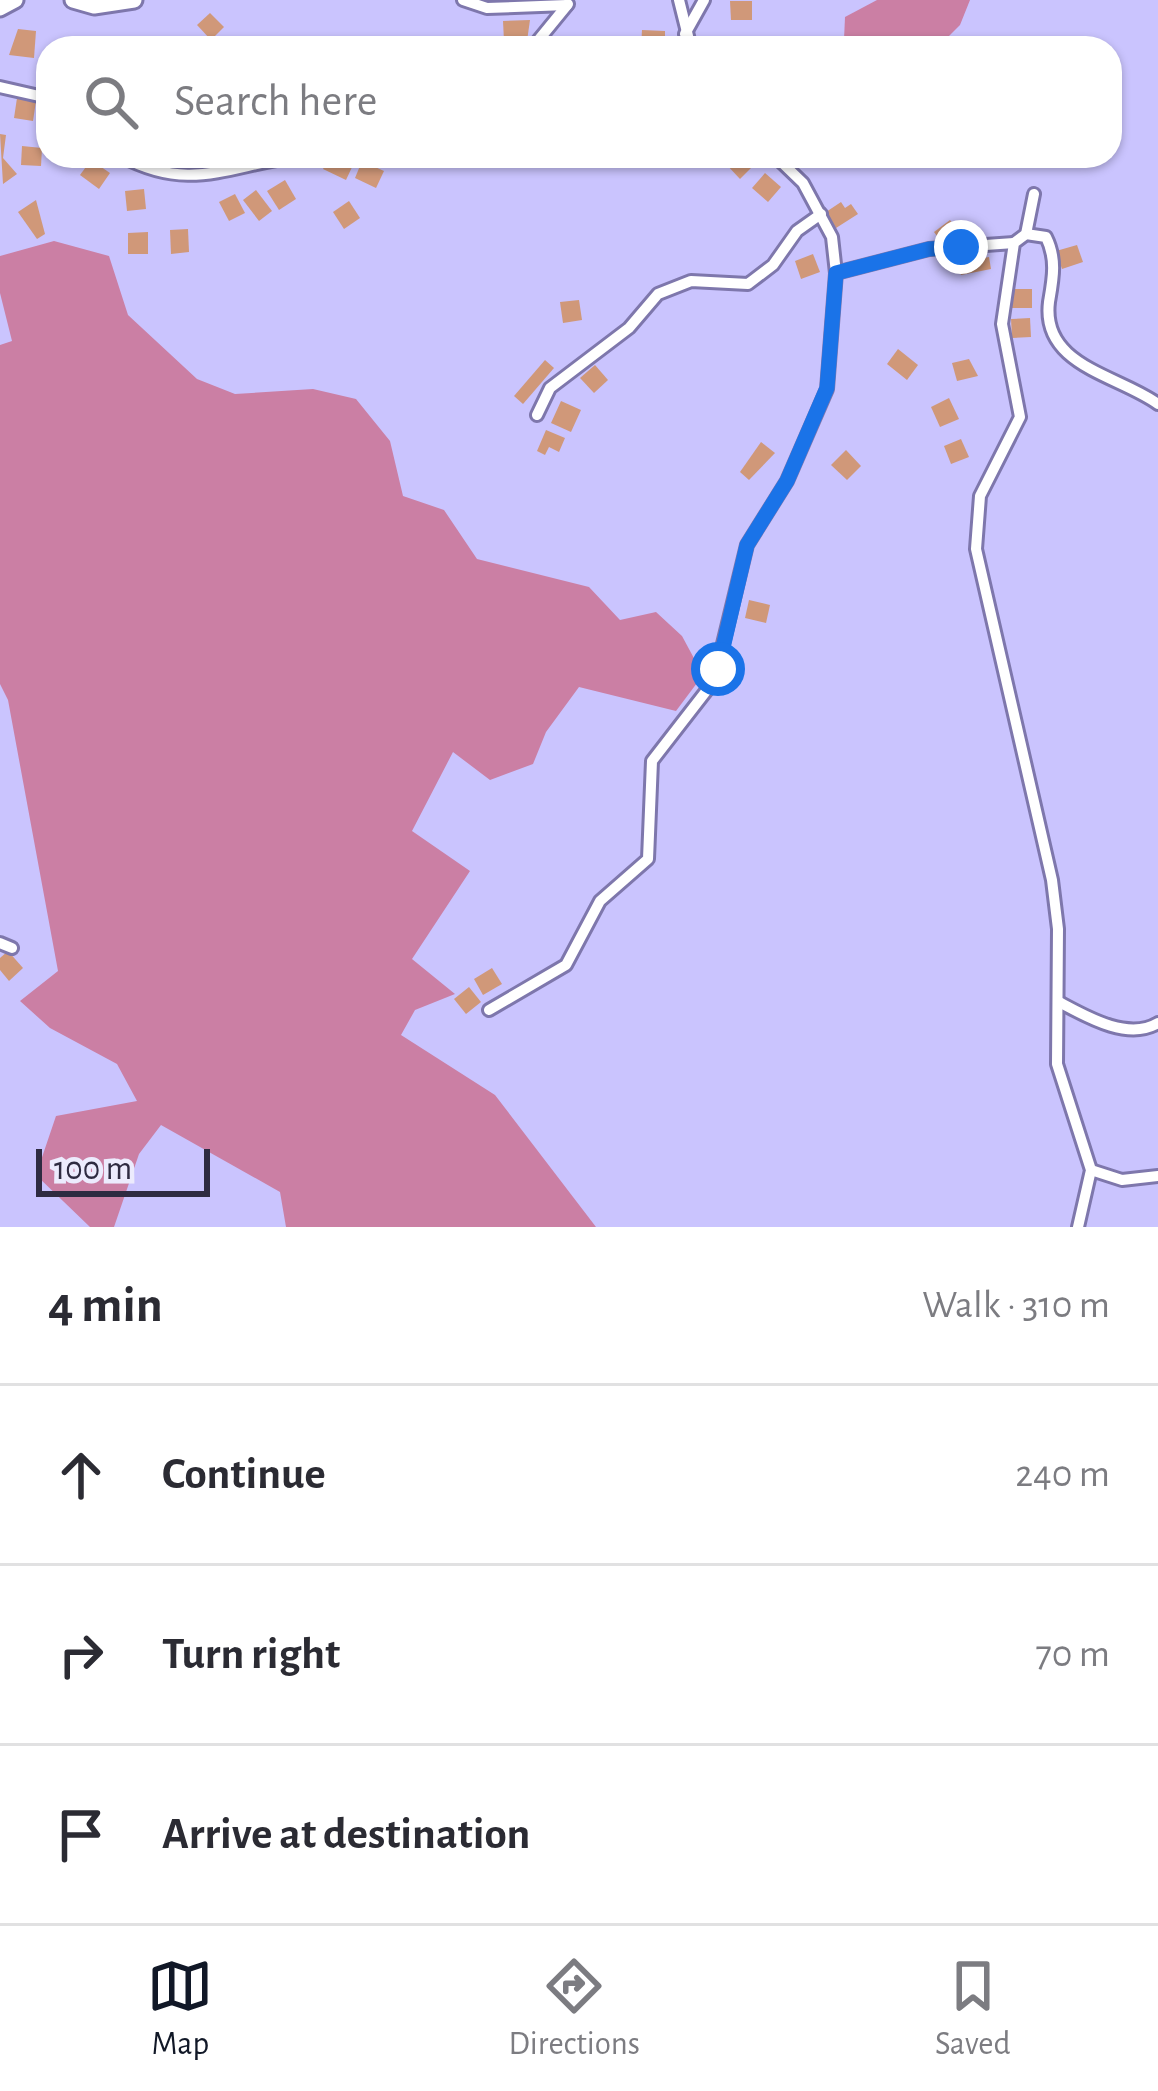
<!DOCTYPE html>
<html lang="en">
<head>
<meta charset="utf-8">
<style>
  body { margin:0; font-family:"Alegreya Sans",sans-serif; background:#f7f7f7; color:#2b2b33 }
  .scale { position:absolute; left:36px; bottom:30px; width:174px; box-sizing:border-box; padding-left:12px; border:6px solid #2e2b41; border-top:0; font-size:33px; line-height:42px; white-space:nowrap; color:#2e2b41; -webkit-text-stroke:9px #ecebfd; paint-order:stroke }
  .stop { position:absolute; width:36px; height:36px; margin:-27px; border:9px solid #1a73e8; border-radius:50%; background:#fff }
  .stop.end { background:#1a73e8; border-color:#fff; box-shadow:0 3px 12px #0008 }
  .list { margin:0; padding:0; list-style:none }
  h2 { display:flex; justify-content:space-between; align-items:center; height:156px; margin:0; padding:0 48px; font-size:51px }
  h2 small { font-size:39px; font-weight:400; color:#7c7c81 }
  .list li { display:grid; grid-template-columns:78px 1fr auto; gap:36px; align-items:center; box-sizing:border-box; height:180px; padding:0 48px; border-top:3px solid #e1e1e2 }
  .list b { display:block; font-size:45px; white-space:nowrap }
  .list em { font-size:39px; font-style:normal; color:#7c7c81 }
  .icon { flex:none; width:66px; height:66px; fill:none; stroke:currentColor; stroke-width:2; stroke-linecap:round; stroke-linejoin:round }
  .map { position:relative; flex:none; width:1158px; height:1227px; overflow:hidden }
  .search { position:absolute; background:#fff; box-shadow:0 3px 9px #0004; left:36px; right:36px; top:36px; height:132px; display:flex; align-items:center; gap:30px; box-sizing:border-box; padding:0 42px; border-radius:36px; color:#7c7c81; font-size:45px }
  .sheet { height:696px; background:#fff }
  nav { display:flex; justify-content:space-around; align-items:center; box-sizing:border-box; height:168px; border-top:3px solid #e1e1e2; background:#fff; font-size:33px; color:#7c7c81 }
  nav a { display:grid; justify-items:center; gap:6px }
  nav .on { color:#111827 }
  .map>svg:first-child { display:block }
</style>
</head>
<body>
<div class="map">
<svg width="1158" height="1227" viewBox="0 0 1158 1227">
  <rect width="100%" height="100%" fill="#cac4fe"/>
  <!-- forest -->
  <g fill="#cb7fa4">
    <path d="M 877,0 L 970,0 L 960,25 L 944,41 L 844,40 L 845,17 Z"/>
    <path d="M 54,241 L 109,256 L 128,315 L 197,379 L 235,394 L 313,389 L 356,399 L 390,441 L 403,496 L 444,510 L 477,559 L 589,587 L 620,620 L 656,612 L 682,636 L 703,675 L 676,711 L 579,687 L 546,732 L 533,764 L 490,780 L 453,752 L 412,831 L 470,871 L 412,959 L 455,994 L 415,1010 L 401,1035 L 495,1095 L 596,1227 L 286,1227 L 280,1192 L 161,1125 L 139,1154 L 114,1227 L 90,1227 L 36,1175 L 56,1116 L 137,1101 L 117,1064 L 50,1028 L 20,1001 L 58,971 L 8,700 L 0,684 L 0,345 L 12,341 L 0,293 L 0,256 Z"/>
  </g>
  <!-- building -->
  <g fill="#d09879">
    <path d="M 730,1 L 752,1 L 752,20 L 731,20 Z"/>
    <path d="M 210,13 L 224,27 L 211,40 L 197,25 Z"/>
    <path d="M 530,20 L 527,41 L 504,41 L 503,21 Z"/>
    <path d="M 18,29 L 36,31 L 34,58 L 9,55 Z"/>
    <path d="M 642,30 L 665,31 L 665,48 L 641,48 Z"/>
    <path d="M 17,98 L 36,101 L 33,121 L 14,118 Z"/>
    <path d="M 0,134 L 6,135 L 3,158 L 17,174 L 3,184 Z"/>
    <path d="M 22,146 L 42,148 L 41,166 L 21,165 Z"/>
    <path d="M 330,156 L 353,165 L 346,180 L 323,169 Z"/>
    <path d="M 732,156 L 750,156 L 754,165 L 740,179 L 725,163 Z"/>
    <path d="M 91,160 L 110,173 L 99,189 L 80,175 Z"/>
    <path d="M 362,161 L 384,171 L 376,188 L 355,178 Z"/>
    <path d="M 765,173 L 781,187 L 768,202 L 752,188 Z"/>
    <path d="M 285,180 L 296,199 L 279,210 L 267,191 Z"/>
    <path d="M 144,189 L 146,209 L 127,211 L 125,191 Z"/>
    <path d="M 256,190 L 272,211 L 259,221 L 243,200 Z"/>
    <path d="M 235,194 L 245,213 L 229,221 L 219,202 Z"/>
    <path d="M 36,200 L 45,234 L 37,239 L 18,212 Z"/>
    <path d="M 349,201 L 360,218 L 344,229 L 333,212 Z"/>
    <path d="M 841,202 L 845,208 L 851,204 L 858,214 L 836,228 L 826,212 Z"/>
    <path d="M 950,220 L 962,235 L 946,248 L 934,232 Z"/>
    <path d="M 188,229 L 189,252 L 171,254 L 170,230 Z"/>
    <path d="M 148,232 L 148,254 L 128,254 L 128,233 Z"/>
    <path d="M 1077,245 L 1083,262 L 1062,269 L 1056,251 Z"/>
    <path d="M 813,254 L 820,272 L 801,279 L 795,261 Z"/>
    <path d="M 989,257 L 991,269 L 961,275 L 958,263 Z"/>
    <rect x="1012" y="289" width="20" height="19"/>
    <path d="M 579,300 L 582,320 L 563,323 L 560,302 Z"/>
    <path d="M 1030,318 L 1031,337 L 1012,338 L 1011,319 Z"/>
    <path d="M 898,349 L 918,365 L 907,380 L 887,364 Z"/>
    <path d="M 969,359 L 978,376 L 957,381 L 952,363 Z"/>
    <path d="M 545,360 L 554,368 L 523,404 L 514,396 Z"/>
    <path d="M 595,365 L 608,380 L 594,393 L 580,378 Z"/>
    <path d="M 949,398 L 959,419 L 940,427 L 931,407 Z"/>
    <path d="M 561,401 L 581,410 L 571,432 L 551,423 Z"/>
    <path d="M 546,430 L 565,438 L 559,452 L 549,447 L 545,455 L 537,451 Z"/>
    <path d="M 961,439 L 969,457 L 951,464 L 944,446 Z"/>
    <path d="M 761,442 L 775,453 L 749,480 L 740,472 Z"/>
    <path d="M 846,450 L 861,466 L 847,480 L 831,465 Z"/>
    <path d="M 749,600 L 770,605 L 766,623 L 745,618 Z"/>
    <path d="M 8,951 L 23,968 L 9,981 L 0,970 L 0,958 Z"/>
    <path d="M 492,968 L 502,984 L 483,995 L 474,979 Z"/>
    <path d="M 469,987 L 481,1002 L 466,1014 L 454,999 Z"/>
  </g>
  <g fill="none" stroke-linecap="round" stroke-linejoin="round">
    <!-- minor casing -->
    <g stroke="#7e77ac" stroke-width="16">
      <g id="minor">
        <path d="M 463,0 L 487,8 L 567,5"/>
        <path d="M 679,0 L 691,48"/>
        <path d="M 685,34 L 704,0"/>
        <path d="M 532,48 L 568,4"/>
        <path d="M 0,87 L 48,98"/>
        <path d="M 121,156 C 192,194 230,164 302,156"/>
        <path d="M 570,156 L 571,157"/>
        <path d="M 1034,194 L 1026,234 L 1014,243 L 1002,324 L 1020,417 L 980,496 L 976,549 L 1052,880 L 1058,929 L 1057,1064 L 1091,1170 L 1078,1227"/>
        <path d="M 1026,234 L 1046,237 C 1057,259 1053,279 1049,302 C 1041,366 1118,375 1158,404"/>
        <path d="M 836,273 L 929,249 L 1014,243"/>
        <path d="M 537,415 L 550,388 L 629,328 L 658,294 L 691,281 L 748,284 L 773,265 L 797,231 L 821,214"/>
        <path d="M 0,943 L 12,948"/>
        <path d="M 1059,1002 C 1087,1017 1128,1041 1158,1023"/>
        <path d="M 489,1010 L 566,965 L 600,901 L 648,859 L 652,761 L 714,681 L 747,545 L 787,481 L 827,389 L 836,273 L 832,237 L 803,183 L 775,156"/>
        <path d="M 1091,1170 L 1122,1180 L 1158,1176"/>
      </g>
    </g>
    <!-- secondary casing -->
    <g stroke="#7e77ac" stroke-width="21">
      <g id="secondary">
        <path d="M 73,0 L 94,6 L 134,0"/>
        <path d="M 0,8 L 15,0"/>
      </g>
    </g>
    <!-- minor -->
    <use href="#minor" stroke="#fff" stroke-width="10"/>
    <!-- secondary -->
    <use href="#secondary" stroke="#fff" stroke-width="15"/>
  </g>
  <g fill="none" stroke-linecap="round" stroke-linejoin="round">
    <!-- route -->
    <path stroke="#1a73e8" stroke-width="15" d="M 718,669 L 747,545 L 787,481 L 827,388 L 836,273 L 929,249 L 961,247"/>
  </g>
</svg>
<div class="scale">100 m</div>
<div class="stop" style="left:718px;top:669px"></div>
<div class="stop end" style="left:961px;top:247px"></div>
<div class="search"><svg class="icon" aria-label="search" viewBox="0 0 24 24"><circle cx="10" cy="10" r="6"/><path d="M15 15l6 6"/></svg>Search here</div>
</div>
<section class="sheet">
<h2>4 min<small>Walk · 310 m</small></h2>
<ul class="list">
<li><svg class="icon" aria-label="ahead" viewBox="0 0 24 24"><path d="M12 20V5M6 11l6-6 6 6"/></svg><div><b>Continue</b></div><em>240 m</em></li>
<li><svg class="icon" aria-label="right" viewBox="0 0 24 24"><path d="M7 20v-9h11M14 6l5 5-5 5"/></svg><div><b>Turn right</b></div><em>70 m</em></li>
<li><svg class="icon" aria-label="arrive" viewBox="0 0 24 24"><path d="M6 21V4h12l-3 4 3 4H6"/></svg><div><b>Arrive at destination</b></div></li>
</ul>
</section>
<nav>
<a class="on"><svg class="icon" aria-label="map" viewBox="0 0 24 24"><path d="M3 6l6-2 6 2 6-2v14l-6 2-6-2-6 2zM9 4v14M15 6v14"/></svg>Map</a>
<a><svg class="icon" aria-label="directions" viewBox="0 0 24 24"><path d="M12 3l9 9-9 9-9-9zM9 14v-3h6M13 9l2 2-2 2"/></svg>Directions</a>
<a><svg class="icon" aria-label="saved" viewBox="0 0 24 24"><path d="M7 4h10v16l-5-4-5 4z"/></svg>Saved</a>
</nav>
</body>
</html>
